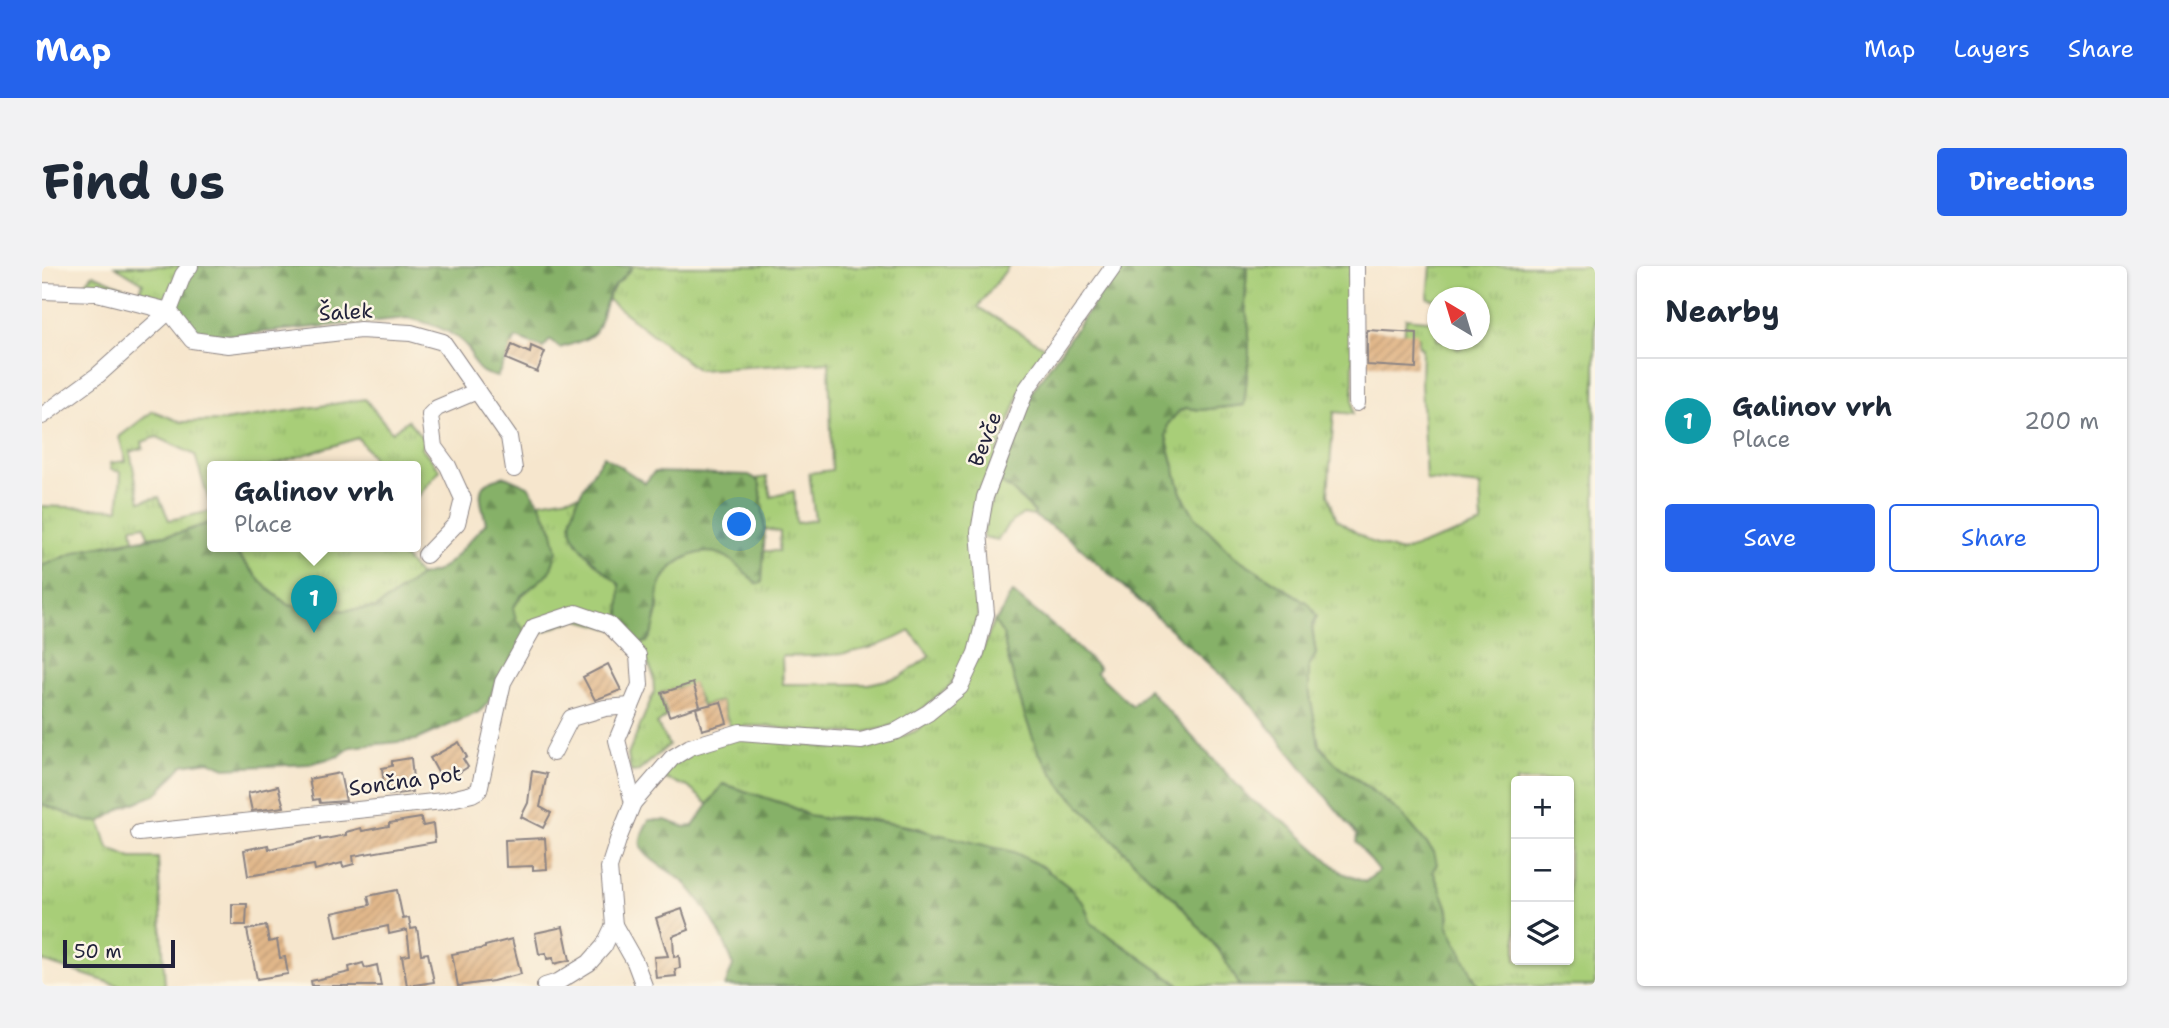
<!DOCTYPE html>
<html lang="en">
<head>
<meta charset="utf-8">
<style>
  body { margin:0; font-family:"Shantell Sans",sans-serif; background:#f2f2f3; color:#1f2937 }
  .controls { position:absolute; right:21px; bottom:21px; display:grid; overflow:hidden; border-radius:7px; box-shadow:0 2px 5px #0004 }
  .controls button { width:63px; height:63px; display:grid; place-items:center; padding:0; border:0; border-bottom:2px solid #e0e1e3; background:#fff; color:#1f2937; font:35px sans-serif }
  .compass { position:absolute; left:1385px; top:21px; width:63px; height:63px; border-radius:50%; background:#fff; box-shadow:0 2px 5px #0004; rotate:322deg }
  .scale { position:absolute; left:21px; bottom:18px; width:112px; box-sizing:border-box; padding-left:7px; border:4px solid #22223b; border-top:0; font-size:19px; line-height:24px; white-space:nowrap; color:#22223b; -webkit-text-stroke:5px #fcf5e5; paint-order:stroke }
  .you { position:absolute; left:698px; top:259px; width:24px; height:24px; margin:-18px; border:5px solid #fff; border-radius:50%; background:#1a73e8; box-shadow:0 0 0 10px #1a73e833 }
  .badge { display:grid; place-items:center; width:46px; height:46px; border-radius:50%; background:#2563eb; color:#fff; font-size:23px; font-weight:700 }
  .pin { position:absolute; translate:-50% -58px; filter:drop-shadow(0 2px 4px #0008) }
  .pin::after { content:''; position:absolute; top:37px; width:24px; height:21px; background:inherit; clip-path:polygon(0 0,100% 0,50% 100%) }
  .popup { position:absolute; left:165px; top:195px; width:214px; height:91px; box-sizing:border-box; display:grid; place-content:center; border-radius:7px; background:#fff; filter:drop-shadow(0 2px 5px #0005); font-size:23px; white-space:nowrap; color:#747a83 }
  .popup b { font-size:26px; color:#1f2937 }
  .popup::after { content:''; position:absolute; left:50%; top:100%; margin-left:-14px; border:14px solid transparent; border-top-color:#fff }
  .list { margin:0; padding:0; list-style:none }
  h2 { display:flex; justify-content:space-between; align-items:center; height:91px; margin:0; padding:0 28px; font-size:30px }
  h2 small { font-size:23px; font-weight:400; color:#747a83 }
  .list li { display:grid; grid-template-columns:46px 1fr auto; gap:21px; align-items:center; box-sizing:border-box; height:126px; padding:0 28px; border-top:2px solid #e0e1e3 }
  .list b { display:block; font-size:26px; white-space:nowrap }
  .list p { margin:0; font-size:23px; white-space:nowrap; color:#747a83 }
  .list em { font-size:23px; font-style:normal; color:#747a83 }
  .actions { display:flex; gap:14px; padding:21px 28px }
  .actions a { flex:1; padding:16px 0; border:2px solid #2563eb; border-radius:7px; text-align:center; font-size:24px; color:#2563eb }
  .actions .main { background:#2563eb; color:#fff }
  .icon { flex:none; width:38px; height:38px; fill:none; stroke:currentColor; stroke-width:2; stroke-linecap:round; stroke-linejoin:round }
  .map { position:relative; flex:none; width:1553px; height:720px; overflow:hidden; border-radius:7px }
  header { display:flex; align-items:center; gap:42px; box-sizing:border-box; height:98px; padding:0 35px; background:#2563eb; color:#fff }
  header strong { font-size:33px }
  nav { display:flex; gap:38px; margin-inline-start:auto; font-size:24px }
  .intro { display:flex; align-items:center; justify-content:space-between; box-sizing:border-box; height:168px; padding:0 42px }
  h1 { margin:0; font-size:49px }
  .button { padding:18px 32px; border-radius:7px; background:#2563eb; color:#fff; font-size:24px; font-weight:700 }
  main { display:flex; gap:42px; padding:0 42px }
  aside { flex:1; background:#fff; border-radius:7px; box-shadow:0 2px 5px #0004 }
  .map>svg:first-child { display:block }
</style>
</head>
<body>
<header>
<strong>Map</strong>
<nav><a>Map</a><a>Layers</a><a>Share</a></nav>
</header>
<div class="intro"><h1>Find us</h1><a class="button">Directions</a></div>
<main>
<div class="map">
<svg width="1553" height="720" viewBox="0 0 1553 720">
  <defs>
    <pattern id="grass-tufts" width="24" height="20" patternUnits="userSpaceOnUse" patternTransform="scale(1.75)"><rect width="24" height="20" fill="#a8ce78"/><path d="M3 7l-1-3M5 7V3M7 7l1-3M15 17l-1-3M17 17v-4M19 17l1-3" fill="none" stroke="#90b169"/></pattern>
    <pattern id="forest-firs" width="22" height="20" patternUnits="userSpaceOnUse" patternTransform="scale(1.75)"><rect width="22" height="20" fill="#86b168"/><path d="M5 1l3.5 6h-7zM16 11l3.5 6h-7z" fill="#6d9057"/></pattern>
    <pattern id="building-hatch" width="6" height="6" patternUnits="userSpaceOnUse" patternTransform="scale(1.75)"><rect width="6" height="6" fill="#e1b78a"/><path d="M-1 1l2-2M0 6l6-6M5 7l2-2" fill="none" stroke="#c19d78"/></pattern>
  </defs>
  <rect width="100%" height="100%" fill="#fcf5e5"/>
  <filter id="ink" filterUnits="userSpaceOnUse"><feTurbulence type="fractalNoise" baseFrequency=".0143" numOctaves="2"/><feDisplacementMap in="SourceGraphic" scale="14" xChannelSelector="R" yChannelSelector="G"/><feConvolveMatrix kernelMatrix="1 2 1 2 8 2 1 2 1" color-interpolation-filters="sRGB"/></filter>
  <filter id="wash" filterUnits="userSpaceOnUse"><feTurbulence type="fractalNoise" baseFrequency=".00686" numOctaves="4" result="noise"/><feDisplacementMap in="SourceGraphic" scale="28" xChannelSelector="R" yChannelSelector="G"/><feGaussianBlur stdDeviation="1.57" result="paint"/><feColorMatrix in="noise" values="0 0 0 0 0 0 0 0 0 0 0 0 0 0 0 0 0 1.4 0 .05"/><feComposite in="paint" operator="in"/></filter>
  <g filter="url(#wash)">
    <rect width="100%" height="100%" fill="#f6e6cd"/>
    <!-- grass -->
    <g fill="url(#grass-tufts)" stroke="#65785a" stroke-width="2" fill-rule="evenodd">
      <path d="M 73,0 L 141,0 L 121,34 L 117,36 L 41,20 L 51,8 L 96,27 L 101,17 Z"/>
      <path d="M 590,0 L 967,0 L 936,41 L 1002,81 L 980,121 L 930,255 L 927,279 L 934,314 L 936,349 L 929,380 L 917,406 L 907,421 L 873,449 L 844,462 L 818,467 L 762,466 L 727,460 L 703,460 L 689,463 L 679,435 L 660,440 L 651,418 L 618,427 L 625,450 L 615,458 L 627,479 L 597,505 L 589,506 L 586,489 L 612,426 L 611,408 L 605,395 L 593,378 C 600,371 612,361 614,353 C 618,343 614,330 618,320 C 627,295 661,276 686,292 C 696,298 706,309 715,318 L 720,317 L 720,285 L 737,285 L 738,266 L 723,263 L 718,218 L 714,213 L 725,211 L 729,231 L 752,225 L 754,257 L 773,254 L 767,207 L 790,204 L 787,96 L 656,104 L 565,33 L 577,13 L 588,5 ZM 868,365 L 888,390 L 858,411 L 826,418 L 741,418 L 740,390 C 789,391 825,389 868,365 Z"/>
      <path d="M 1205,0 L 1311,0 L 1311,148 L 1292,146 L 1286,228 L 1295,254 L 1329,276 L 1359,286 L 1440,258 L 1438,220 L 1384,214 L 1379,119 L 1380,82 L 1377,81 L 1376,71 L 1362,71 L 1364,52 L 1395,55 L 1395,74 L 1409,74 L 1409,76 L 1416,83 L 1437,74 L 1437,32 L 1395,32 L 1395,34 L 1386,32 L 1389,0 L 1553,0 L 1553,720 L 1436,720 L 1406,660 L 1408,650 L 1405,640 L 1390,604 L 1330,524 L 1292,496 L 1277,479 L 1267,424 L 1267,400 L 1274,388 L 1267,338 L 1192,290 L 1153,251 L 1139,227 L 1124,170 L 1125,158 L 1137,145 L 1144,142 L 1159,144 L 1202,139 L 1207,90 L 1207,62 L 1203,38 ZM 1474,515 L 1527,515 L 1527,694 L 1474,694 Z"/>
      <path d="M 323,133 L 350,166 L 366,154 L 384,176 L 379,181 L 398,204 L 374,233 L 374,201 L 332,201 L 329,189 L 316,172 L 224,201 L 170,201 L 170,256 L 137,267 L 106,271 L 103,259 L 90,261 L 92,273 L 42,283 L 0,300 L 0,240 L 77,243 L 79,206 L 69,204 L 68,197 L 84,195 L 77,171 L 111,145 L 139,156 L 182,155 ZM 115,171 L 153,189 L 170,245 L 127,254 L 117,231 L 98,235 L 88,186 L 101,182 L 100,176 Z"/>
      <path d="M 957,215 L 971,225 L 993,247 L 992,250 L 981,248 L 965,260 L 956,274 L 941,271 L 944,249 Z"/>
      <path d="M 538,229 L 533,244 L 531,269 L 578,319 L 578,365 L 534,353 L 488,371 L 474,354 L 471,343 L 479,330 L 508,306 L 511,266 L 497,236 Z"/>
      <path d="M 189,281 L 353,281 L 378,310 L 334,342 L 286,345 L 246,339 L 224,321 Z"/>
      <path d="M 952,355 L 961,368 L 965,389 L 983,450 L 996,485 L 1021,522 L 1105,609 L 1133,633 L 1177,684 L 1198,720 L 1139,720 L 1049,657 L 1042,638 L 877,562 L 825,553 L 799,551 L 783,553 L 767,550 L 746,539 L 681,518 L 666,538 L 646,521 L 618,511 L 634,495 L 661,481 L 701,471 L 791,482 L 851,474 L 874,465 L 905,439 L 942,381 Z"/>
      <path d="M 0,538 L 44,555 L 58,556 L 66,582 L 89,592 L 116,592 L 123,720 L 78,720 L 0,695 Z"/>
    </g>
    <!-- forest -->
    <g fill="url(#forest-firs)" stroke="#546a52" stroke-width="2">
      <path d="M 154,0 L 590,0 C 586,10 575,15 569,25 C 562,37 559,59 553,66 C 545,75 529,78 518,82 L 508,74 L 501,82 L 474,72 L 455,111 C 442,108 435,105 430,92 C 429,89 428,84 426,82 C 413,65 385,56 365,52 L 193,69 L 152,68 C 126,37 136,31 154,0 Z"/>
      <path d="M 1081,0 L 1205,0 L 1203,38 L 1207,62 L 1207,90 L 1202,139 L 1159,144 L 1144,142 L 1137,145 L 1126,158 L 1124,170 L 1139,227 L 1153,251 L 1192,290 L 1267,338 L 1275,350 L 1270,362 L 1274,388 L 1267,400 L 1267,424 L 1277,479 L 1292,496 L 1359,547 L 1392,586 L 1395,598 L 1391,604 C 1396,623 1410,640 1406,660 L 1436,720 L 1198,720 L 1177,684 L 1133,633 L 1105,609 L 1021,522 L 996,485 L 983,450 L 965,389 L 961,368 L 952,355 C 964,347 961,334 971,327 L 1020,367 L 1057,402 L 1054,406 L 1090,440 L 1106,423 L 1208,533 L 1247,559 L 1300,607 L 1323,616 L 1337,605 L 1314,576 L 1315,569 L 1203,431 L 1042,285 L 1020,267 L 992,250 L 993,246 L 971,225 L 957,215 L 987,130 L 1063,21 Z"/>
      <path d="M 562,190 L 603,217 L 612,206 L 707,209 L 714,213 L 718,218 L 723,263 L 720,317 L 715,318 C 706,310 697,299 686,292 C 661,276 623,296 617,324 C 613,343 617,359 605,376 L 593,378 L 578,365 L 578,319 C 562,305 543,290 532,271 C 520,249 550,206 562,190 Z"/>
      <path d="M 463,210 L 486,220 L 497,236 L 511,266 L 515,285 L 508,306 L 479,330 L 471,342 L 474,354 L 488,371 L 453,419 L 446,437 L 437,446 L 374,474 L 309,481 L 297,490 L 267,498 L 183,502 L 167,495 L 141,499 L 115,528 L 82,541 L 58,556 L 44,555 L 0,538 L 0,300 L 42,283 L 137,267 L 170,256 L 170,281 L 189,281 L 224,321 L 246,339 L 286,345 L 311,344 L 334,342 L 378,310 L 395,305 L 409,295 L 444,257 C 438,230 430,217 463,210 Z"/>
      <path d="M 681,518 L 746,539 L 767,550 L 783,553 L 799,551 L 853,558 L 972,586 L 1001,601 L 1027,621 L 1042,638 L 1049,657 L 1139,720 L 683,720 L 691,699 C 682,670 665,642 645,619 C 634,607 603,594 599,580 C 597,571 602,562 607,554 L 623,554 L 643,561 L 651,560 Z"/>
    </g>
    <g id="blocks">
      <!-- building -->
      <g fill="url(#building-hatch)">
        <path d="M 1325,64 L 1375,67 L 1374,102 L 1325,99 Z"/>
        <path d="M 470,79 L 488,87 L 489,80 L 503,86 L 495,106 L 464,93 Z"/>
        <path d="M 566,398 L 579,424 L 553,434 L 541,411 Z"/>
        <path d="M 651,417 L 658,440 L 627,450 L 620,427 Z"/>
        <path d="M 679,436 L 685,457 L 660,464 L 654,442 Z"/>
        <path d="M 417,476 L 425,491 L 421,493 L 426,501 L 407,513 L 403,507 L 398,510 L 388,492 Z"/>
        <path d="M 369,492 L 371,513 L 368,513 L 370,526 L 347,529 L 346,519 L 342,519 L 340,502 L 350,500 L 350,495 Z"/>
        <path d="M 490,505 L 505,508 L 498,541 L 509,547 L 501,562 L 479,551 L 486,537 Z"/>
        <path d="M 298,507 L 304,535 L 278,537 L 277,533 L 271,534 L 267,513 Z"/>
        <path d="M 236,520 L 242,541 L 210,545 L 206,527 Z"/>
        <path d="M 379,552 L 381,560 L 391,558 L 393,576 L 311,590 L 312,598 L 301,601 L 300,597 L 273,604 L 272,599 L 206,610 L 202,584 L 226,579 L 227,583 L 278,571 L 278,574 L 304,569 L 304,566 L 319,562 L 320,565 L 347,560 L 347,557 Z"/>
        <path d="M 503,572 L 505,603 L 491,604 L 491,600 L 464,601 L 463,574 Z"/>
        <path d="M 355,624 L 361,653 L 367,652 L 369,663 L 375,662 L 379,688 L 386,687 L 392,716 L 365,720 L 360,690 L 368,689 L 365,664 L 347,668 L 346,660 L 295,671 L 290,647 L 328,639 L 326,630 Z"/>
        <path d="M 190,638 L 205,638 L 204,659 L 190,659 Z"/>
        <path d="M 640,643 L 647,664 L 631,670 L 632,691 L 637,690 L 638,702 L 633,703 L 634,710 L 614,712 L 612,691 L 626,690 L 614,652 Z"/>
        <path d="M 224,660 L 227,676 L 235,674 L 238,692 L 243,691 L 246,708 L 215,713 L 205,664 Z"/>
        <path d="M 521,661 L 528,694 L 512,698 L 511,692 L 505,693 L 504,687 L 497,688 L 493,667 Z"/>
        <path d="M 470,673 L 479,708 L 451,715 L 416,720 L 410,688 L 443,682 L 443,680 Z"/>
        <path d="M 321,697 L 323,702 L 335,699 L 339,720 L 270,720 L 269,715 L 308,706 L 307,701 Z"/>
      </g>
    </g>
  </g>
  <g filter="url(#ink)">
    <use href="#blocks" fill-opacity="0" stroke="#8c8484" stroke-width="2"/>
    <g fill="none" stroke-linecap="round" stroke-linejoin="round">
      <!-- minor casing -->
      <g stroke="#8c8484" stroke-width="18">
        <g id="minor">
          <path d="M 1314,0 L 1315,137"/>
          <path d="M 0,25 L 55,27 L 127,45 L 150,74 L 186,79 L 318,64 L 369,67 L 401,76 L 467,171 L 472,203"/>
          <path d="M 0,150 L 56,109 L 127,45 L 141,9 L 148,0"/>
          <path d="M 384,289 L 415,257 L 421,233 L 406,200 L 392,181 L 388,149 L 395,142 L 435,125"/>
          <path d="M 511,487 L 529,452 L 563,442 L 589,440"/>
          <path d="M 97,567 L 401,535 L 430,528 L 437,524 L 461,416 L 492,361 L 534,347 L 566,358 L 596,389 L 598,419 L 575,474 L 591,537"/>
          <path d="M 572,659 L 593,696 L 602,720"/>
          <path d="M 503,720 L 516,716 L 547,697 L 562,680 L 572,659 L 567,602 L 577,571 L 591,537 L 630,492 L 648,481 L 698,466 L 819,475 L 855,465 L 886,447 L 918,421 L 934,387 L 944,348 L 937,266 L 943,231 L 984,124 L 1072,0"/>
        </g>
      </g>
      <!-- minor -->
      <use href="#minor" stroke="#fff" stroke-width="16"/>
    </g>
  </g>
  <g text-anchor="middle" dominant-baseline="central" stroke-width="5" stroke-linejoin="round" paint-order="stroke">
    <!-- street labels -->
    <g font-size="21" fill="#22223b" stroke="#fcf5e5">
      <text transform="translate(304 46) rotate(-3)">Šalek</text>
      <text transform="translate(943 173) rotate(-69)">Bevče</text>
      <text transform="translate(363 515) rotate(-8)">Sončna pot</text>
    </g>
  </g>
</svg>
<div class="controls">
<button>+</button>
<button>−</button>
<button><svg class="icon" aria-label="layers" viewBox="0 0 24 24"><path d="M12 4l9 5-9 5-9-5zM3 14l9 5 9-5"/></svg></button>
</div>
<svg class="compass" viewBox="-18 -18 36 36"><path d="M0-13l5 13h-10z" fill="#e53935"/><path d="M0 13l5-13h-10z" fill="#747a83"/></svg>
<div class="scale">50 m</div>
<div class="you"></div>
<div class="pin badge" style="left:272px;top:367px;background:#0f9aa8">1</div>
<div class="popup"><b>Galinov vrh</b>Place</div>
</div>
<aside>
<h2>Nearby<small></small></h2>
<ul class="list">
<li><span class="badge" style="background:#0f9aa8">1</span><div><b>Galinov vrh</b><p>Place</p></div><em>200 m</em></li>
</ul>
<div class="actions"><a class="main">Save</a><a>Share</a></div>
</aside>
</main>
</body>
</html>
